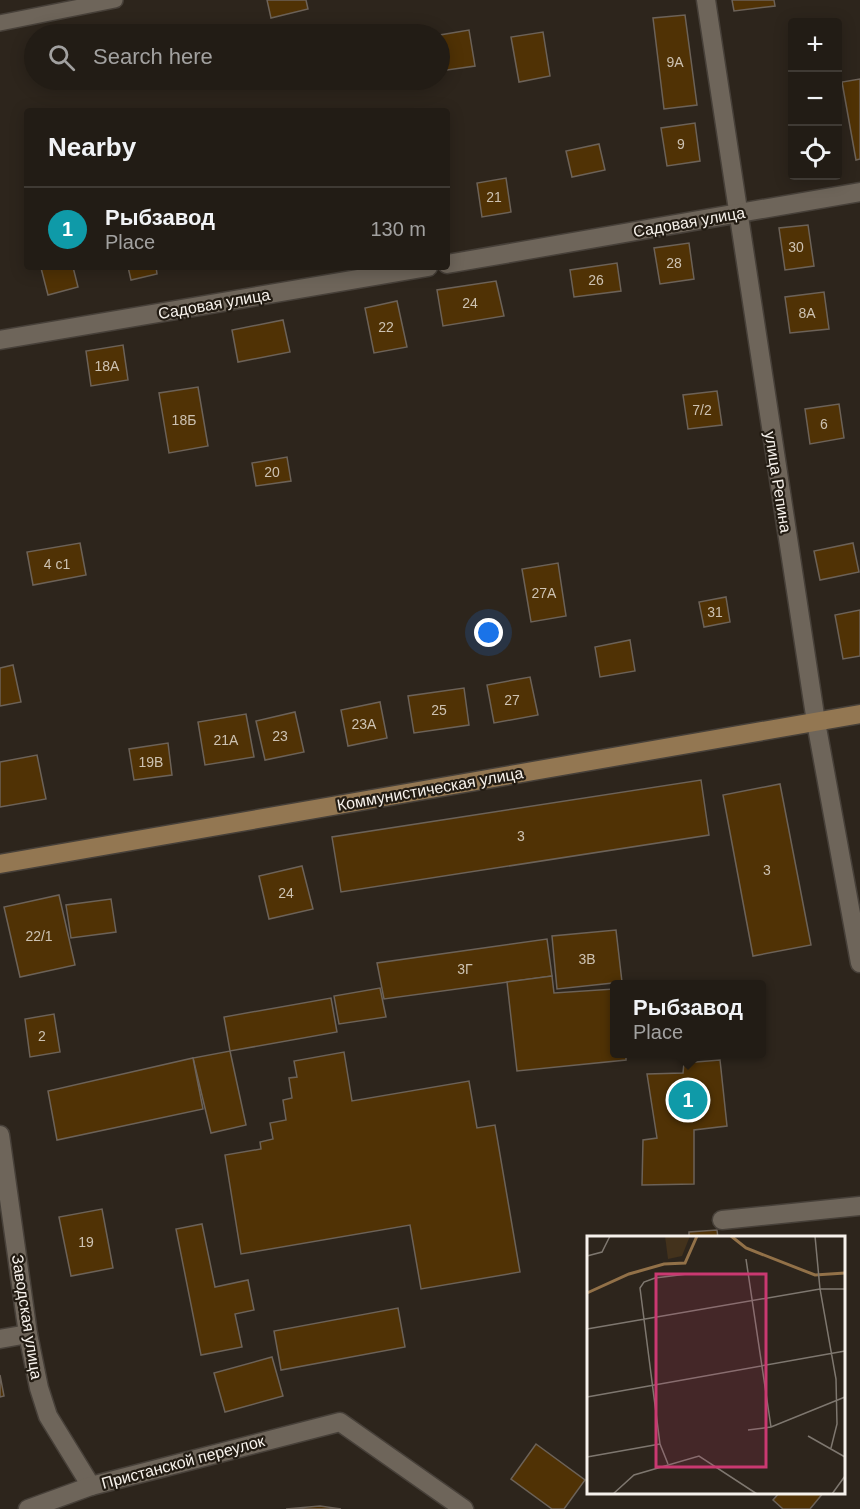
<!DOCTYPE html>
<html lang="en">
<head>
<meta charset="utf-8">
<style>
  body { margin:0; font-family:Helvetica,sans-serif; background:#2a251e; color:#f1f3f6 }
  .controls { position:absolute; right:18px; top:18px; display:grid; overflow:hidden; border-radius:6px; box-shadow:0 3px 15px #0003 }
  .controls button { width:54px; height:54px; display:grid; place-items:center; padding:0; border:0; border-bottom:2px solid #3f3a34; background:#221c15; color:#f1f3f6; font:30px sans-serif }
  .you { position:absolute; left:489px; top:633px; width:21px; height:21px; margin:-15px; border:4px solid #fff; border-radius:50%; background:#1a73e8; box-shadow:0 0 0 9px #1a73e833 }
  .badge { display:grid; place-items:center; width:39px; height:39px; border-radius:50%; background:#f0a63f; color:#fff; font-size:20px; font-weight:700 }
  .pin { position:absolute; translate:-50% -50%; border:3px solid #fff; box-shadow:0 2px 6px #0006 }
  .popup { position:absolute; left:610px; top:980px; width:156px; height:78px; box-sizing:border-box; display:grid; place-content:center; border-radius:6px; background:#221c15; filter:drop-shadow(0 2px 4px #0005); font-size:20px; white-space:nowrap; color:#a2a1a0 }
  .popup b { font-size:22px; color:#f1f3f6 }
  .popup::after { content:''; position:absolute; left:50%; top:100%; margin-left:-12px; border:12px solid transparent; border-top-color:#221c15 }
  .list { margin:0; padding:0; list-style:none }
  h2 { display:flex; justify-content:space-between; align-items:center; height:78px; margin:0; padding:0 24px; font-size:26px }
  h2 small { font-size:20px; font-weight:400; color:#a2a1a0 }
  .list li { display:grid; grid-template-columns:39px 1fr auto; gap:18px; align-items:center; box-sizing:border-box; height:84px; padding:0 24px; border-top:2px solid #3f3a34 }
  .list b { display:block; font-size:22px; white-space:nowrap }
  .list p { margin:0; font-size:20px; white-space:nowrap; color:#a2a1a0 }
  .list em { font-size:20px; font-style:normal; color:#a2a1a0 }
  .icon { flex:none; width:33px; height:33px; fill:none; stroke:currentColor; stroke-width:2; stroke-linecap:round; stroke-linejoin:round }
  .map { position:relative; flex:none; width:860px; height:1509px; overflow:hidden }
  .search { position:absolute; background:#221c15; box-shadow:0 3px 15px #0003; left:24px; top:24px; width:426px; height:66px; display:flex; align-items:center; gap:15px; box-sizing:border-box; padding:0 21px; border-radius:33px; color:#a2a1a0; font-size:22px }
  .panel { position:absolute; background:#221c15; box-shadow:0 3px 15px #0003; left:24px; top:108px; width:426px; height:162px; border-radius:6px }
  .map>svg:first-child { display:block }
</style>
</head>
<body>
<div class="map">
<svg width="860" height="1509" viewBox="0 0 860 1509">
  <rect width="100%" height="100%" fill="#2d251c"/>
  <!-- building -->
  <g fill="#503205" stroke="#6c6258" stroke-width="1.5">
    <path d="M 267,0 L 306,0 L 308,9 L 271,18 Z"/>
    <path d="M 732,0 L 774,0 L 775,6 L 734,11 Z"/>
    <path d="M 685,15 L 697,105 L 664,109 L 653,18 Z"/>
    <path d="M 469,30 L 475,66 L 440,71 L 440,35 Z"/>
    <path d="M 543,32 L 550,76 L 519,82 L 511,37 Z"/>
    <path d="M 860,79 L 860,159 L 856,160 L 842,82 Z"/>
    <path d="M 695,123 L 700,161 L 667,166 L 661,128 Z"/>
    <path d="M 599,144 L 605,170 L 572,177 L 566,151 Z"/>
    <path d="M 506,178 L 511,212 L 482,217 L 477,183 Z"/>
    <path d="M 808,225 L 814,266 L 785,270 L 779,228 Z"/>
    <path d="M 689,243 L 694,279 L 660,284 L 654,248 Z"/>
    <path d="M 617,263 L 621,291 L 574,297 L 570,270 Z"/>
    <path d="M 73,267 L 78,287 L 48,295 L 41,268 Z"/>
    <path d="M 128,267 L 156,267 L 157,274 L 131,280 Z"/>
    <path d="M 496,281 L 504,316 L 443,326 L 437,290 Z"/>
    <path d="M 824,292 L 829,329 L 790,333 L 785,297 Z"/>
    <path d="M 397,301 L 407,347 L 374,353 L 365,308 Z"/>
    <path d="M 283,320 L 290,352 L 238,362 L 232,330 Z"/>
    <path d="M 123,345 L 128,380 L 91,386 L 86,351 Z"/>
    <path d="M 198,387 L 208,446 L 169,453 L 159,393 Z"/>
    <path d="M 717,391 L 722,425 L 688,429 L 683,395 Z"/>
    <path d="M 839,404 L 844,438 L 810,444 L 805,409 Z"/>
    <path d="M 287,457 L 291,481 L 256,486 L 252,463 Z"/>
    <path d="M 80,543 L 86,575 L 33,585 L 27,552 Z"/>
    <path d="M 853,543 L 859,572 L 820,580 L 814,551 Z"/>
    <path d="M 558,563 L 566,616 L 531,622 L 522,569 Z"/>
    <path d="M 726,597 L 730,622 L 704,627 L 699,602 Z"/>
    <path d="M 860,610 L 860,656 L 843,659 L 835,615 Z"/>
    <path d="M 630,640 L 635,671 L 600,677 L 595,647 Z"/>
    <path d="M 13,665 L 21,702 L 0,706 L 0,668 Z"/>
    <path d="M 530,677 L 538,715 L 494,723 L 487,685 Z"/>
    <path d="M 464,688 L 469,725 L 414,733 L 408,696 Z"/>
    <path d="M 380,702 L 387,738 L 348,746 L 341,710 Z"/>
    <path d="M 295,712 L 304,752 L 265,760 L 256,721 Z"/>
    <path d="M 246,714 L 254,757 L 205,765 L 198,722 Z"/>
    <path d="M 168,743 L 172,775 L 134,780 L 129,749 Z"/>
    <path d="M 37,755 L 46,799 L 0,807 L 0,762 Z"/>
    <path d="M 701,780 L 709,835 L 341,892 L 332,837 Z"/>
    <path d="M 780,784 L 811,945 L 753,956 L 723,795 Z"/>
    <path d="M 302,866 L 313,909 L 269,919 L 259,876 Z"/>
    <path d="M 59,895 L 75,965 L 20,977 L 4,907 Z"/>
    <path d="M 111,899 L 116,932 L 71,938 L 66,905 Z"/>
    <path d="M 616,930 L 622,982 L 557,989 L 552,936 Z"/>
    <path d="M 547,939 L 552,976 L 384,999 L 377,963 Z"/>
    <path d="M 552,976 L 554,993 L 614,989 L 614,1054 L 626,1054 L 626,1060 L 517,1071 L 507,982 Z"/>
    <path d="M 380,988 L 386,1017 L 339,1024 L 334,996 Z"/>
    <path d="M 331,998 L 337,1032 L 230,1051 L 224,1017 Z"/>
    <path d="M 54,1014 L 60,1052 L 30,1057 L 25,1019 Z"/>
    <path d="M 230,1051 L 246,1125 L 211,1133 L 193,1058 Z"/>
    <path d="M 344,1052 L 352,1101 L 469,1081 L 477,1128 L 495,1125 L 520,1272 L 421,1289 L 410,1225 L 241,1254 L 225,1155 L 261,1149 L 260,1142 L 273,1139 L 270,1123 L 286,1120 L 283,1100 L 292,1098 L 289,1078 L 297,1077 L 294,1061 Z"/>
    <path d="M 193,1058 L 203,1109 L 57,1140 L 48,1091 Z"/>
    <path d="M 720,1060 L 727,1126 L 694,1130 L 694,1184 L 642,1185 L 643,1140 L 657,1138 L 647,1074 L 683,1073 L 684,1063 Z"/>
    <path d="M 102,1209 L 113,1268 L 71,1276 L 59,1217 Z"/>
    <path d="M 202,1224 L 215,1287 L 248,1280 L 254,1310 L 235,1314 L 242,1347 L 201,1355 L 176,1229 Z"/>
    <path d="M 717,1230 L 718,1238 L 689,1238 L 689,1232 Z"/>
    <path d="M 398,1308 L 405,1347 L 281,1370 L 274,1331 Z"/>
    <path d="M 272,1357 L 283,1396 L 225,1412 L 214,1373 Z"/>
    <path d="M 0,1375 L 4,1396 L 0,1397 Z"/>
    <path d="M 536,1444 L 585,1480 L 564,1509 L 552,1509 L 511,1479 Z"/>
    <path d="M 780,1492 L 824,1492 L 810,1509 L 783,1509 L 773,1500 Z"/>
    <path d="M 320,1506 L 341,1509 L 286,1509 Z"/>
  </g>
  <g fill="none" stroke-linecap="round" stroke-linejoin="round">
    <!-- lane casing -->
    <g stroke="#474039" stroke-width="18">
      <path id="lane" d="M 0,23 L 115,0"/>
    </g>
    <!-- street casing -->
    <g stroke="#474039" stroke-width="21">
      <g id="street">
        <path d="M 706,0 L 816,722 L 860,963"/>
        <path d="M 447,264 L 860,192"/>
        <path d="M 0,340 L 428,267"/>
        <path d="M 0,1135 L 28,1334 L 39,1388 L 48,1416 L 91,1486"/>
        <path d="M 722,1220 L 860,1206"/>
        <path d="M 0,1339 L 28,1334"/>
        <path d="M 28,1509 L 91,1486 L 340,1422 L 464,1509"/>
      </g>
    </g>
    <!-- secondary casing -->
    <g stroke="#474039" stroke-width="21">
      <path id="secondary" d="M 0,864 L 860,714"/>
    </g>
    <!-- lane -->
    <use href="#lane" stroke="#6e655a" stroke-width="15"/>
    <!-- street -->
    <use href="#street" stroke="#6e655a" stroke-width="18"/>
    <!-- secondary -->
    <use href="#secondary" stroke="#937752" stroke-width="18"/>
  </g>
  <g text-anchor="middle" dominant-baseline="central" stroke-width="4.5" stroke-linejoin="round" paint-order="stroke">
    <!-- number labels -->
    <g font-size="14" fill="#cdc2b2">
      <text x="675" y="62">9А</text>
      <text x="681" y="144">9</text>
      <text x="494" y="197">21</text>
      <text x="796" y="247">30</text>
      <text x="674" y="263">28</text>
      <text x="596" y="280">26</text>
      <text x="470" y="303">24</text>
      <text x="807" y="313">8А</text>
      <text x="386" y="327">22</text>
      <text x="107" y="366">18А</text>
      <text x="702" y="410">7/2</text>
      <text x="184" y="420">18Б</text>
      <text x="824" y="424">6</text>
      <text x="272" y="472">20</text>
      <text x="57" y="564">4 с1</text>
      <text x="544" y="593">27А</text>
      <text x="715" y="612">31</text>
      <text x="512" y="700">27</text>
      <text x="439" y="710">25</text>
      <text x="364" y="724">23А</text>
      <text x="280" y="736">23</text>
      <text x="226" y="740">21А</text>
      <text x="151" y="762">19В</text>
      <text x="521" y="836">3</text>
      <text x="767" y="870">3</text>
      <text x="286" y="893">24</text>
      <text x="39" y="936">22/1</text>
      <text x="587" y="959">3В</text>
      <text x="465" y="969">3Г</text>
      <text x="42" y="1036">2</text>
      <text x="86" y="1242">19</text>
    </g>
    <!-- street labels -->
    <g font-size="16" fill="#f7f2ec" stroke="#231c13">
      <text transform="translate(689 222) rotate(-10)">Садовая улица</text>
      <text transform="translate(214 304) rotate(-10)">Садовая улица</text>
      <text transform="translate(778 482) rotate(81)">улица Репина</text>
      <text transform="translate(430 789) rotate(-10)">Коммунистическая улица</text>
      <text transform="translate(27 1317) rotate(81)">Заводская улица</text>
      <text transform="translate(183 1462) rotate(-15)">Пристанской переулок</text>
    </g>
  </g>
  <!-- overview -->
  <g transform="translate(587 1236)">
    <rect width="258" height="258" fill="#2d251c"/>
    <path d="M 78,0 L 103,0 L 95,20 L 81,23 Z" fill="#43321c"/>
    <path fill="none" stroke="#927148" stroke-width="3" d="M 144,0 L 159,12 L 228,39 L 258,37M 0,57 L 42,38 L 77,28 L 98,27 L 110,0"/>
    <path fill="none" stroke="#7e776f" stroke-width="1.5" d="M 228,0 L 233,53 L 249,143 L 250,188 L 244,212M 0,20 L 15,16 L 23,0M 159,23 L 184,191M 0,93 L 233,53 L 258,53M 0,161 L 258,115M 161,194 L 184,191 L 258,161M 221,200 L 258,221M 0,221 L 73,208M 81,228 L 73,208 L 53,52 L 57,46 L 68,42 L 100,38M 26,258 L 47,239 L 112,220 L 170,258M 245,258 L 258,240"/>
    <path fill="#ca3971" fill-opacity="0.15" stroke="#ca3971" stroke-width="3" d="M 69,38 L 179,38 L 179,231 L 69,231 Z"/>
    <rect width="258" height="258" fill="none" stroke="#f7f2ec" stroke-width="3"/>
  </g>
</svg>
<div class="controls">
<button>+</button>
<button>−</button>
<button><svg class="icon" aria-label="locate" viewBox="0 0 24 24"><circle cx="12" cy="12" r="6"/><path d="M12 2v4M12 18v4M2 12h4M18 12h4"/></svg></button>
</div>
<div class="you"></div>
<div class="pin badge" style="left:688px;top:1100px;background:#0f9aa8">1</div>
<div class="popup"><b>Рыбзавод</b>Place</div>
<div class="search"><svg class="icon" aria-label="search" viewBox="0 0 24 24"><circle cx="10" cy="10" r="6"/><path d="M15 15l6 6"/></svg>Search here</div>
<section class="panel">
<h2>Nearby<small></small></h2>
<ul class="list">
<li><span class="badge" style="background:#0f9aa8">1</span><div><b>Рыбзавод</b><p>Place</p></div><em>130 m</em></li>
</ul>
</section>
</div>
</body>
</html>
